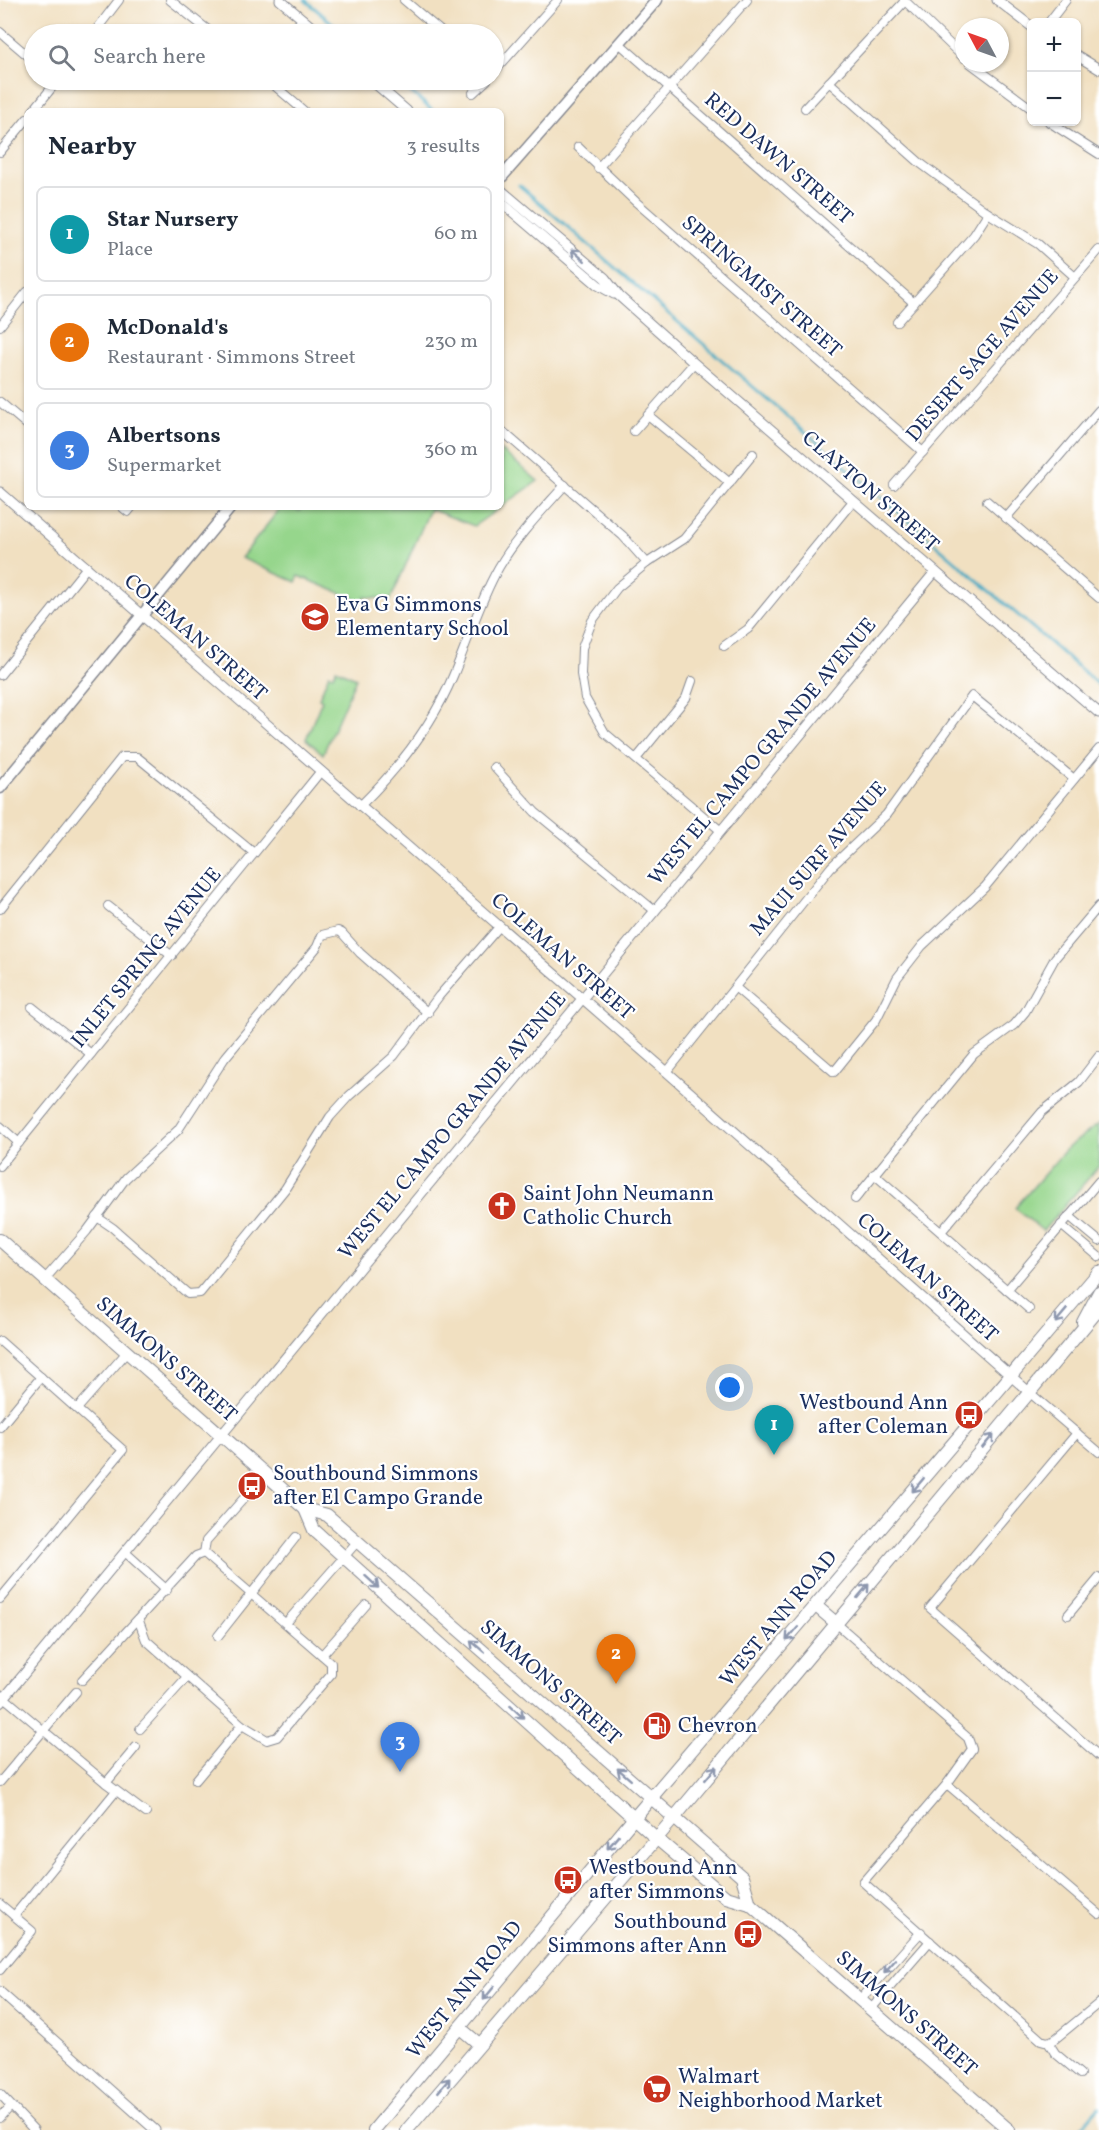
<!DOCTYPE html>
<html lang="en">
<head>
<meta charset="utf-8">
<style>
  body { margin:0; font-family:Vollkorn,serif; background:#f2f2f3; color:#1f2937 }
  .controls { position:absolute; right:18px; top:18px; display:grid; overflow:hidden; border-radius:9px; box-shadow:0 2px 4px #0004 }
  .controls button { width:54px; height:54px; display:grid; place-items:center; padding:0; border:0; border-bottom:2px solid #e0e1e3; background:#fff; color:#1f2937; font:30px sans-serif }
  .compass { position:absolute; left:955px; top:18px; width:54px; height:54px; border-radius:50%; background:#fff; box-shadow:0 2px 4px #0004; rotate:311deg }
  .you { position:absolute; left:730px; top:1388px; width:21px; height:21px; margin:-15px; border:4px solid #fff; border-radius:50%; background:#1a73e8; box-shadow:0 0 0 9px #1a73e833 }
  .badge { display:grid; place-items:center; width:39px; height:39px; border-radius:50%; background:#2563eb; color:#fff; font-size:20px; font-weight:700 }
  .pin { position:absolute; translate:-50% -50px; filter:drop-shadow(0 2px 3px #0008) }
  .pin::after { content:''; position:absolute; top:32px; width:21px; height:18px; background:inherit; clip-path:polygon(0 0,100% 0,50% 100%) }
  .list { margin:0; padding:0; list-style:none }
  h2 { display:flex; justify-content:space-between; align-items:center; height:78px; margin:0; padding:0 24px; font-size:26px }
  h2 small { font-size:20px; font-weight:400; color:#747a83 }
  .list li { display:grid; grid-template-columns:39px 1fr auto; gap:18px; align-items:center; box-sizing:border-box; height:96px; margin:0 12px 12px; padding:0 12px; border:2px solid #e0e1e3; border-radius:9px }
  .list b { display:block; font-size:22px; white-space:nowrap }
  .list p { margin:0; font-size:20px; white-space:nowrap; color:#747a83 }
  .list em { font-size:20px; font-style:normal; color:#747a83 }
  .icon { flex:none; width:33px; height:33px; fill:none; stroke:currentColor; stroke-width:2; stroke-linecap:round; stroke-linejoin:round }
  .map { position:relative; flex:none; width:1099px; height:2130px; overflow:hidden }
  .search { position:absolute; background:#fff; box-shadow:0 2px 4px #0004; left:24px; top:24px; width:480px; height:66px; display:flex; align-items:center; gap:15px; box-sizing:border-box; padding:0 21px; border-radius:33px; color:#747a83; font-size:22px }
  .panel { position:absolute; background:#fff; box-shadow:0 2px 4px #0004; left:24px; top:108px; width:480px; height:402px; border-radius:9px }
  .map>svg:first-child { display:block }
</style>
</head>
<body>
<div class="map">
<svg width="1099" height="2130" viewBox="0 0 1099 2130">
  <rect width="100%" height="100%" fill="#fff"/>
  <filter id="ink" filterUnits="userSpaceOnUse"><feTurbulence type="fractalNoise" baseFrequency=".0167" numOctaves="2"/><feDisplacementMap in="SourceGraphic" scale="12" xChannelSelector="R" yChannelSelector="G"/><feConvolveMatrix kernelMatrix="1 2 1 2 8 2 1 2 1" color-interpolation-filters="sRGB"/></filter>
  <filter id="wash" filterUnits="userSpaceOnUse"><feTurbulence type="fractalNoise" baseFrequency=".008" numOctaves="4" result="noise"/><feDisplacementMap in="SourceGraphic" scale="24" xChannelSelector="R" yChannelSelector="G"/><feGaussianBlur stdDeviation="1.35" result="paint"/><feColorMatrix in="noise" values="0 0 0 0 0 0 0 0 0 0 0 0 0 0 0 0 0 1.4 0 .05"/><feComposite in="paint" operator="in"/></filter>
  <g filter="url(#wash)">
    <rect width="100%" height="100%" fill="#f1e0c1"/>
    <!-- green -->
    <g fill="#96d68c" stroke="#588275" stroke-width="1.5">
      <path d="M 501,450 L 538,481 L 474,526 L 430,509 L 391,599 L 364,597 L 362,602 L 299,576 L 296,582 L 241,558 L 281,507 L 300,511 L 302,507 L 501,507 Z"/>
      <path d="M 336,669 L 356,678 L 323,754 L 306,739 L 322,700 L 319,698 L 329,674 L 333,675 Z"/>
      <path d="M 1099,1124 L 1099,1166 L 1043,1231 L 1015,1208 L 1067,1148 Z"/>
    </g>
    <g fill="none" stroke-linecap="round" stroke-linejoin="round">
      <!-- stream -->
      <g stroke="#41a8c1" stroke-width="3">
        <path d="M 305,0 L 345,34"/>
        <path d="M 397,80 L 433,111"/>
        <path d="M 519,185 L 1099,685"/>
        <path d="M 1079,2130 L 1099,2107"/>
      </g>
    </g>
  </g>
  <g filter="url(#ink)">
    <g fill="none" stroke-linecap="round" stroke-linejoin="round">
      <!-- minor casing -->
      <g stroke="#868890" stroke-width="10">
        <g id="minor">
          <path d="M 170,0 L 213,34"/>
          <path d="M 404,0 L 444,34"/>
          <path d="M 904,0 L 964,58"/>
          <path d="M 1049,22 L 1066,0"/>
          <path d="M 0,32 L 34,61"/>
          <path d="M 93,34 L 119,0"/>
          <path d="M 289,34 L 303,19"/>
          <path d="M 619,43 L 914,303"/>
          <path d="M 970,63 L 1032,109"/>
          <path d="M 494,72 L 558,0"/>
          <path d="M 268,80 L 304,111"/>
          <path d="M 829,82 L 920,163 L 988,213 L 1038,244 L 1075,277"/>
          <path d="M 473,93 L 487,80"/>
          <path d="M 805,108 L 905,1"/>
          <path d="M 33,111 L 58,80"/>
          <path d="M 1049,122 L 1099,154"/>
          <path d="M 578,147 L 636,202 L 923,452"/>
          <path d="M 0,152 L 27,119"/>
          <path d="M 598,168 L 747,0"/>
          <path d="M 897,322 L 974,235 L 988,213"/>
          <path d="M 0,326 L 27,292"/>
          <path d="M 0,402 L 27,425"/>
          <path d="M 648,415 L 730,483"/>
          <path d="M 501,430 L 623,536 L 647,563"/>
          <path d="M 634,431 L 694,363"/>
          <path d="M 894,485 L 1099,250"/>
          <path d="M 987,501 L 1099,598"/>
          <path d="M 122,507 L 128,512 L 132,507"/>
          <path d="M 1006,518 L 1099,410"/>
          <path d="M 724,646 L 748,629 L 853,501"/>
          <path d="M 0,675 L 87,567"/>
          <path d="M 636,759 L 686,698 L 692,681"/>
          <path d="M 494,767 L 535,812 L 655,911"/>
          <path d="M 360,806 C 399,768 432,726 453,676 C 469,639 479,602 499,567 C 517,536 542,511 565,485"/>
          <path d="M 721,831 L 605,733 L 585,698 L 581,674 L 582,648 L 592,621 L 617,588 L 647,563 L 684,539 L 753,454"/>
          <path d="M 108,906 L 172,956"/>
          <path d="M 0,909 L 122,757 L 137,757 L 142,761 L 254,853"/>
          <path d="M 736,988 L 834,1072 L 876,1020 L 897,978 L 922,946 L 985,887 L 1099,749"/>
          <path d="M 32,1007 L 91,1054"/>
          <path d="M 667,1072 L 831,867 L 886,815 L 972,696 L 1074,779"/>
          <path d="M 0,1126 L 19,1143"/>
          <path d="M 0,1166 L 321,771"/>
          <path d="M 874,1174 L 1029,1309"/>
          <path d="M 855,1199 L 974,1054 L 1014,1025 L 1025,1012 L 1055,958 L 1099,906"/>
          <path d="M 1069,1216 L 1099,1241"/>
          <path d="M 97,1217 L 113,1228 L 188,1294 L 200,1293 L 285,1189 L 330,1117 L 349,1096 L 394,1056 L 439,996 L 499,927"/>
          <path d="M 1061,1225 L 1099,1257"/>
          <path d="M 941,1232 L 1042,1112 L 1079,1082 L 1099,1056"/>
          <path d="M 45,1279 L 87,1231 L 126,1178 L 178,1130 L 224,1059 L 317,947 L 322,935 L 338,931 L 342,933 L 360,953 L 428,1013"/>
          <path d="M 1007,1290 L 1099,1181"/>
          <path d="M 0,1341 L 123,1450 L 0,1599"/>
          <path d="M 1029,1392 L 1099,1452"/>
          <path d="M 77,1409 L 127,1352"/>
          <path d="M 0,1427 L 41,1377"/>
          <path d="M 1077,1433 L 930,1608 L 1099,1756"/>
          <path d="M 125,1552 L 167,1590"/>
          <path d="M 204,1553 L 206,1541 L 245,1497"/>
          <path d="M 1068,1615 L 1099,1578"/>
          <path d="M 139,1621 L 146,1640 L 242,1725 L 267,1740 L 277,1737 L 331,1674 L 331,1663 L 204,1553"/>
          <path d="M 286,1623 L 357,1542"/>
          <path d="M 836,1623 L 968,1738 L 972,1749 L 947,1784 L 863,1882 L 1041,2040 L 1048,2042 L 1055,2039 L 1099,2003"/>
          <path d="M 218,1636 L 296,1537"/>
          <path d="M 322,1655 L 366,1605"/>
          <path d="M 82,1680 L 196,1556 L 204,1553"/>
          <path d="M 0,1694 L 106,1783 L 146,1813"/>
          <path d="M 140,1729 L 187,1677"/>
          <path d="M 196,1780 L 242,1725"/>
          <path d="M 0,1782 L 76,1692"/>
          <path d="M 106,1783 L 136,1747"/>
          <path d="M 947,1784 L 1099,1914"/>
          <path d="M 0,1904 L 32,1931 L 0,1970"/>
          <path d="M 14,1916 L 116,1791"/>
          <path d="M 860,2000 L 921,1932"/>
          <path d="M 871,2009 L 930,1941"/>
          <path d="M 1048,2042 L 1055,2053 L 1080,2074"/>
          <path d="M 0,2094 L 34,2130"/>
          <path d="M 0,2118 L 10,2107"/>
        </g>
      </g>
      <!-- tertiary casing -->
      <g stroke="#868890" stroke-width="11">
        <g id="tertiary">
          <path d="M 280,0 L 320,34"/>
          <path d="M 997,0 L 1032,27"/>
          <path d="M 1076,55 L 1099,69"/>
          <path d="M 371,80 L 407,111"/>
          <path d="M 501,190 L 605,278 L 619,296 L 694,363 L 1099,713"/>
          <path d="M 501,202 L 598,285 L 614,294"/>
          <path d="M 0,492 L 667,1072 L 1029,1392"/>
          <path d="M 0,1703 L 935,572"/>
          <path d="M 0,1992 L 155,2130"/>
        </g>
      </g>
      <!-- secondary casing -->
      <g stroke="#868890" stroke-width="13">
        <g id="secondary">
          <path d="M 501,178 L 657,0"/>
          <path d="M 0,788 L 231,507"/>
        </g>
      </g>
      <!-- primary casing -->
      <g stroke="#868890" stroke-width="14">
        <g id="primary">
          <path d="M 0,1240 L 305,1509 L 327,1515 L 742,1877 L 750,1904"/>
          <path d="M 1083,1322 L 1099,1292"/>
          <path d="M 305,1509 L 314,1530 L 656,1838 L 726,1897 L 750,1904 L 1009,2130"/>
          <path d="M 816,1606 L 836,1623"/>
          <path d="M 460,2028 L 479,2044"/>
          <path d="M 374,2130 L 634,1818 L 1099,1272"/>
          <path d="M 407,2130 L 674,1818 L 1099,1309"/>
        </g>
      </g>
      <!-- minor -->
      <use href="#minor" stroke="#fff" stroke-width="8"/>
      <!-- tertiary -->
      <use href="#tertiary" stroke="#fff" stroke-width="9"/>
      <!-- secondary -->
      <use href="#secondary" stroke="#fff" stroke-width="10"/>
      <!-- primary -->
      <use href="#primary" stroke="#fff" stroke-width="12"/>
    </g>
    <!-- one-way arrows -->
    <defs><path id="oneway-shaft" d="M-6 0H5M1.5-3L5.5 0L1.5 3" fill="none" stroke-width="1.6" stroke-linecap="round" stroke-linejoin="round" transform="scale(1.5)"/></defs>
    <g stroke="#8d97ae">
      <use href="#oneway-shaft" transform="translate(578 255) rotate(-139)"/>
      <use href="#oneway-shaft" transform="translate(1061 1316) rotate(130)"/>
      <use href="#oneway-shaft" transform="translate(988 1441) rotate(-50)"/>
      <use href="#oneway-shaft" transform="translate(918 1485) rotate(130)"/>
      <use href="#oneway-shaft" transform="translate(372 1582) rotate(42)"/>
      <use href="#oneway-shaft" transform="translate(863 1591) rotate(-50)"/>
      <use href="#oneway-shaft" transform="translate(792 1634) rotate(131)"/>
      <use href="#oneway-shaft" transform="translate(477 1646) rotate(-139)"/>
      <use href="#oneway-shaft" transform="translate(517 1712) rotate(42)"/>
      <use href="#oneway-shaft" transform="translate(711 1773) rotate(-50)"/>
      <use href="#oneway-shaft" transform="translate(624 1774) rotate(-139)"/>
      <use href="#oneway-shaft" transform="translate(613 1842) rotate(130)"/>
      <use href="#oneway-shaft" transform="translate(890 1966) rotate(132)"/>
      <use href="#oneway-shaft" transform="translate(489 1993) rotate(129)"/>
      <use href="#oneway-shaft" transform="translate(444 2085) rotate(-50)"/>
    </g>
  </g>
  <!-- icons -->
  <defs>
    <g id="school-disc" transform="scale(1.5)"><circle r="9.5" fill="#c8321e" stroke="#fff"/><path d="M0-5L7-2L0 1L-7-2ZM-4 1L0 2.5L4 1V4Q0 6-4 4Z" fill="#fff"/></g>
    <g id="church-disc" transform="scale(1.5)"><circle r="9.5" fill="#c8321e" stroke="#fff"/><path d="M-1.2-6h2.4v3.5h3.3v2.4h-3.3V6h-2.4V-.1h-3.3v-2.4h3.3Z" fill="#fff"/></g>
    <g id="bus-disc" transform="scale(1.5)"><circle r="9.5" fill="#c8321e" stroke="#fff"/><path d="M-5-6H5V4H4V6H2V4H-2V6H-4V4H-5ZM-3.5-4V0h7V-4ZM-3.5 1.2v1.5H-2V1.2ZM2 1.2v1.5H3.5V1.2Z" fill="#fff"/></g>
    <g id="fuel-disc" transform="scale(1.5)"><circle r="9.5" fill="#c8321e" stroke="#fff"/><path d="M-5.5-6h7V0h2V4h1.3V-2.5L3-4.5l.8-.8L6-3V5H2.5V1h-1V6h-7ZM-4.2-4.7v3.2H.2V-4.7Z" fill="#fff"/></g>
    <g id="supermarket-disc" transform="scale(1.5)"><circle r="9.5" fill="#c8321e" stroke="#fff"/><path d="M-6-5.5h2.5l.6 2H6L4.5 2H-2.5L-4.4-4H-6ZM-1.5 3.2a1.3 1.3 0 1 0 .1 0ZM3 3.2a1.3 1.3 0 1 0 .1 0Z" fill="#fff"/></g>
  </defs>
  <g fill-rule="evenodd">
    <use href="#school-disc" x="315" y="617"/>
    <use href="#church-disc" x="502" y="1206"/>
    <use href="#bus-disc" x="969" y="1415"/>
    <use href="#bus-disc" x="252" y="1486"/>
    <use href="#fuel-disc" x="657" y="1726"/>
    <use href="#bus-disc" x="568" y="1880"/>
    <use href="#bus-disc" x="748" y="1934"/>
    <use href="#supermarket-disc" x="657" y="2089"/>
  </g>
  <g text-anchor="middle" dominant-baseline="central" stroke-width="4.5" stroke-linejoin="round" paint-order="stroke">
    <!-- street labels -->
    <g font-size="21" fill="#1b2f5e" stroke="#fff">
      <text transform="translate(778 159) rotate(41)">RED DAWN STREET</text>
      <text transform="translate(761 287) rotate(41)">SPRINGMIST STREET</text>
      <text transform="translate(983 356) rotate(-49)">DESERT SAGE AVENUE</text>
      <text transform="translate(870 492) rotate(41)">CLAYTON STREET</text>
      <text transform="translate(195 638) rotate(41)">COLEMAN STREET</text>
      <text transform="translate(763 752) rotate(-50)">WEST EL CAMPO GRANDE AVENUE</text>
      <text transform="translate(819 859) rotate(-49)">MAUI SURF AVENUE</text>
      <text transform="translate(562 957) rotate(41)">COLEMAN STREET</text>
      <text transform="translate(147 958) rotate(-51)">INLET SPRING AVENUE</text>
      <text transform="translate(453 1126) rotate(-50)">WEST EL CAMPO GRANDE AVENUE</text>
      <text transform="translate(927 1278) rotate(42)">COLEMAN STREET</text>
      <text transform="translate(166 1360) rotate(41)">SIMMONS STREET</text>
      <text transform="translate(779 1619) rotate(-50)">WEST ANN ROAD</text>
      <text transform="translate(550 1683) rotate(41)">SIMMONS STREET</text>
      <text transform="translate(465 1990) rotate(-51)">WEST ANN ROAD</text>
      <text transform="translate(906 2014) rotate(41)">SIMMONS STREET</text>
    </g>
    <!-- poi labels -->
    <g font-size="21" fill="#1b2f5e" stroke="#fff" text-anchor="start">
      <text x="336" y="605">Eva G Simmons<tspan x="336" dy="24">Elementary School</tspan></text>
      <text x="523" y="1194">Saint John Neumann<tspan x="523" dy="24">Catholic Church</tspan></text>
      <text x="948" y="1403" text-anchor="end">Westbound Ann<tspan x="948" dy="24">after Coleman</tspan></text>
      <text x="273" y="1474">Southbound Simmons<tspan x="273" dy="24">after El Campo Grande</tspan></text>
      <text x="678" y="1726">Chevron</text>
      <text x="589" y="1868">Westbound Ann<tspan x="589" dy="24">after Simmons</tspan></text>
      <text x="727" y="1922" text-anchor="end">Southbound<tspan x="727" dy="24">Simmons after Ann</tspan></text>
      <text x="678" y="2077">Walmart<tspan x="678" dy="24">Neighborhood Market</tspan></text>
    </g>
  </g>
</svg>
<div class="controls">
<button>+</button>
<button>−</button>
</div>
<svg class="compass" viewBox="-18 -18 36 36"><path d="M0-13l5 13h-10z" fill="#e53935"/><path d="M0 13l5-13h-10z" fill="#747a83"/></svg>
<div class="you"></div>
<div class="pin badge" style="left:774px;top:1455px;background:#0f9aa8">1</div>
<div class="pin badge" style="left:616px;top:1684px;background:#e8710a">2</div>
<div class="pin badge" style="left:400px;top:1772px;background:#3f7fe0">3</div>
<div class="search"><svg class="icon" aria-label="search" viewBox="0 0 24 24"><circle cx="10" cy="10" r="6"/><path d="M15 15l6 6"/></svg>Search here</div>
<section class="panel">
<h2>Nearby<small>3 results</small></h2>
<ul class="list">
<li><span class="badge" style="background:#0f9aa8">1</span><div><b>Star Nursery</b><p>Place</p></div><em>60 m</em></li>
<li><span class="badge" style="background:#e8710a">2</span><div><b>McDonald's</b><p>Restaurant · Simmons Street</p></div><em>230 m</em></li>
<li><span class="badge" style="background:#3f7fe0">3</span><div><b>Albertsons</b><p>Supermarket</p></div><em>360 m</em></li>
</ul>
</section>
</div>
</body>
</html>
